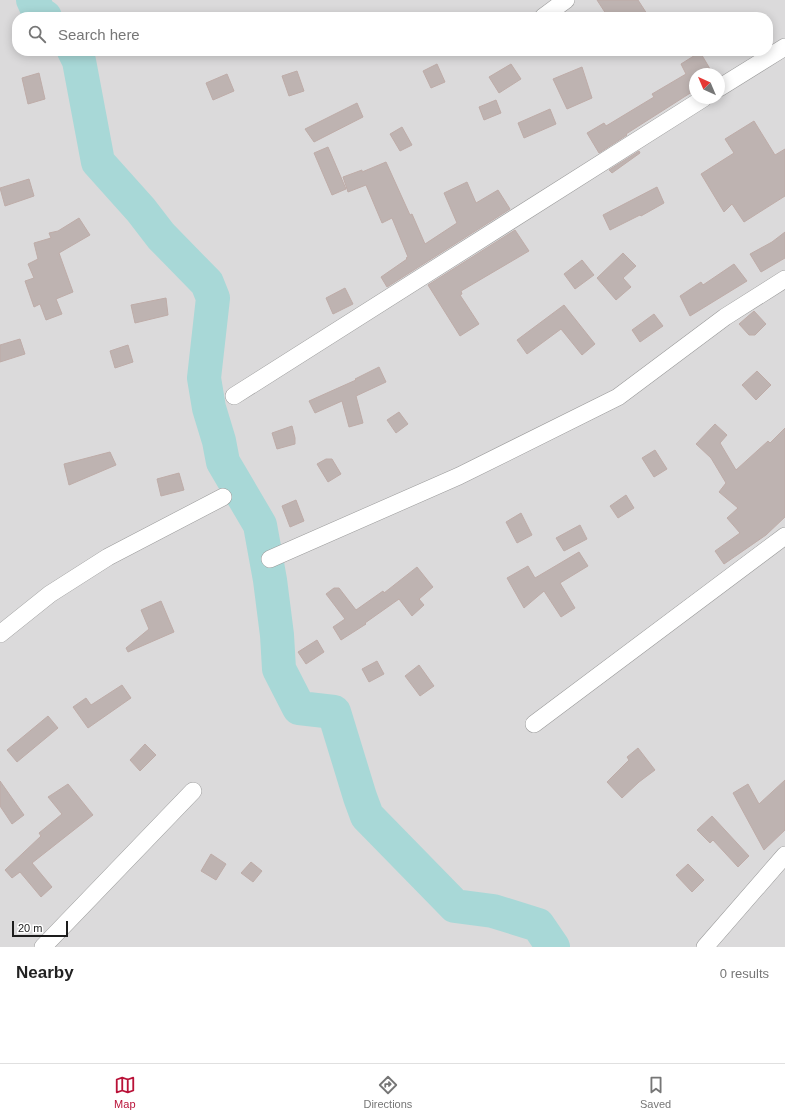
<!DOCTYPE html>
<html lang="en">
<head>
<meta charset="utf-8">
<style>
  body { margin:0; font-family:Helvetica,sans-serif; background:#f6f6f6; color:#222 }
  .compass { position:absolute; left:689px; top:68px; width:36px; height:36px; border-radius:50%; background:#fff; box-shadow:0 2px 10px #0003; rotate:316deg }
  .scale { position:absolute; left:12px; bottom:10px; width:56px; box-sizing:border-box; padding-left:4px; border:2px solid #1d1d1d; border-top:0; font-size:11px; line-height:14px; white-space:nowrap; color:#1d1d1d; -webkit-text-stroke:3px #fff; paint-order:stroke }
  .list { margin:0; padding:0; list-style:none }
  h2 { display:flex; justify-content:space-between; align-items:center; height:52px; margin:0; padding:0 16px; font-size:17px }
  h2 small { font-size:13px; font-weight:400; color:#767676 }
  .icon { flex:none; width:22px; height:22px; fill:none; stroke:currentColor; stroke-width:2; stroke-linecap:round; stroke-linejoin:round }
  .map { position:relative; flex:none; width:785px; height:947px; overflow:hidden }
  .search { position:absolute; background:#fff; box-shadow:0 2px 10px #0003; left:12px; right:12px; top:12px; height:44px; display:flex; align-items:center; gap:10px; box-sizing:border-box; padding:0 14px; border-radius:16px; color:#767676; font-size:15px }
  .sheet { height:116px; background:#fff }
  nav { display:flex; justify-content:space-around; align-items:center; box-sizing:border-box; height:56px; border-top:1px solid #e0e0e0; background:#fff; font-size:11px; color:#767676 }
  nav a { display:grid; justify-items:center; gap:2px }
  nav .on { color:#b91238 }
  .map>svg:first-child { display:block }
</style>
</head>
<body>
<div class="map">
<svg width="785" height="947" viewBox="0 0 785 947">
  <rect width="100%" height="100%" fill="#eee8e4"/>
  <!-- residential -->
  <path fill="#dbdadb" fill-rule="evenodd" d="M 0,0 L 785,0 L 785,947 L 0,947 ZM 17,17 L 768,17 L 768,51 L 17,51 ZM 695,74 L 719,74 L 719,98 L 695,98 Z"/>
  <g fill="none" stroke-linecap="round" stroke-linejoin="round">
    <!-- river -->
    <g stroke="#a8d8d7" stroke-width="34">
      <path d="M 33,0 L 39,13 L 45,17"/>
      <path d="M 74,51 L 79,61 L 98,162 L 141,210 L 161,236 L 207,283 L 213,298 L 204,378 L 209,408 L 219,441 L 223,462 L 260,525 L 270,580 L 277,635 L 279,669 L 299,708 L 334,712 L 360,797 L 367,816 L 455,906 L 493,911 L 538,925 L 553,947"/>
    </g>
  </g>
  <!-- building -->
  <g fill="#beb3b1" stroke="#beaca8">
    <path d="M 597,0 L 638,0 L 649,17 L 608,17 Z"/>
    <path d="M 700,52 L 713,74 L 695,74 L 695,90 L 626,134 L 627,135 L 599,153 L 587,133 L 604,123 L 606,126 L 654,97 L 652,94 L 686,74 L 681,64 Z"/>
    <path d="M 437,64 L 445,82 L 431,88 L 423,71 Z"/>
    <path d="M 511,64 L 521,79 L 499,93 L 489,77 Z"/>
    <path d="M 582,67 L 592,98 L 567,109 L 553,79 Z"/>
    <path d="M 297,71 L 304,91 L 289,96 L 282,76 Z"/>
    <path d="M 39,73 L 45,99 L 28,104 L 22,78 Z"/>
    <path d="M 227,74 L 234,91 L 213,100 L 206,83 Z"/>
    <path d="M 496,100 L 501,113 L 484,120 L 479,107 Z"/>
    <path d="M 357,103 L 363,117 L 314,142 L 305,129 Z"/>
    <path d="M 550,109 L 556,124 L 524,138 L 518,123 Z"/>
    <path d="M 754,121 L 775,155 L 785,149 L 785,196 L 744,222 L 732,204 L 724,212 L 701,174 L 734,153 L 725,139 Z"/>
    <path d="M 402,127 L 412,145 L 400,151 L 390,134 Z"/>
    <path d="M 328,147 L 346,189 L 332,195 L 314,153 Z"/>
    <path d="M 639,151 L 640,153 L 612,173 L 609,170 Z"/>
    <path d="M 386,162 L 410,215 L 412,214 L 425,244 L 457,223 L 444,193 L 467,182 L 476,203 L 498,190 L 510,209 L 387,287 L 381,277 L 407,259 L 406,258 L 408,257 L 392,218 L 382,223 L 366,185 L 348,192 L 343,177 L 362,170 L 362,172 Z"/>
    <path d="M 29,179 L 34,196 L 5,206 L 0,188 Z"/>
    <path d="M 657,187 L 664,203 L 641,216 L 640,215 L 610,230 L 603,215 Z"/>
    <path d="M 79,218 L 90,235 L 59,253 L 73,292 L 56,299 L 62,314 L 46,320 L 40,304 L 34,307 L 25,281 L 34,278 L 28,264 L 38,259 L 34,243 L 51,238 L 49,233 L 58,231 Z"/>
    <path d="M 515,230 L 529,251 L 461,291 L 462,294 L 460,295 L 479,324 L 460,336 L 428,285 Z"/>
    <path d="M 785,232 L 785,258 L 761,272 L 750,254 L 772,242 Z"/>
    <path d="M 623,253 L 636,266 L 623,278 L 631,287 L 616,300 L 597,278 Z"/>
    <path d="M 582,260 L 594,275 L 575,289 L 564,274 Z"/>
    <path d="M 734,264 L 747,281 L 690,316 L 680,296 L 701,282 L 703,285 Z"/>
    <path d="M 345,288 L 353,304 L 333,314 L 326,298 Z"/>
    <path d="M 166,298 L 168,315 L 135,323 L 131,305 Z"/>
    <path d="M 564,305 L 595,344 L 582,355 L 561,329 L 527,354 L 517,340 Z"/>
    <path d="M 754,311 L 766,324 L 755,335 L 749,335 L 739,324 Z"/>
    <path d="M 654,314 L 663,326 L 640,342 L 632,330 Z"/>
    <path d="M 20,339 L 25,354 L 0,362 L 0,345 Z"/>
    <path d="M 128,345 L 133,362 L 115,368 L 110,351 Z"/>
    <path d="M 379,367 L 386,382 L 356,396 L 363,423 L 349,427 L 342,401 L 315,413 L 309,401 L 356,380 L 355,379 Z"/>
    <path d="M 757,371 L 771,385 L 756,400 L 742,385 Z"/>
    <path d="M 399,412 L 408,424 L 396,433 L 387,420 Z"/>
    <path d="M 715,424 L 727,435 L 720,443 L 736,470 L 768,441 L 770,443 L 785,428 L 785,517 L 766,535 L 724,564 L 715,551 L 740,533 L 727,518 L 738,508 L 719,492 L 726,483 L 711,458 L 696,444 Z"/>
    <path d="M 292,426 L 295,438 L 295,444 L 277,449 L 272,433 Z"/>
    <path d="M 655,450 L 667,469 L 654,477 L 642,458 Z"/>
    <path d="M 110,452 L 116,465 L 69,485 L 64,464 Z"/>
    <path d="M 326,459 L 332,459 L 341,474 L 328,482 L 317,464 Z"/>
    <path d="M 179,473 L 184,490 L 161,496 L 157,479 Z"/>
    <path d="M 626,495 L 634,508 L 618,518 L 610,506 Z"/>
    <path d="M 296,500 L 304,521 L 290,527 L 282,506 Z"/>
    <path d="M 521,513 L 532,535 L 517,543 L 506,522 Z"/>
    <path d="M 580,525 L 587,539 L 564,551 L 556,538 Z"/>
    <path d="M 579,552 L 588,566 L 560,583 L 575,608 L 561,617 L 544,591 L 524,608 L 507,578 L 528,566 L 535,578 Z"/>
    <path d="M 417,567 L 433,587 L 419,599 L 424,605 L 412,616 L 399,599 L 365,623 L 366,624 L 341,640 L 333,627 L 345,619 L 326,594 L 334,588 L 339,588 L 356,610 L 383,591 L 384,593 Z"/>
    <path d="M 161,601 L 174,632 L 128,652 L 126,648 L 149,629 L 141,610 Z"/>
    <path d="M 317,640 L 324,652 L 306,664 L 298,652 Z"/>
    <path d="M 377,661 L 384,674 L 369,682 L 362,669 Z"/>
    <path d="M 419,665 L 434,686 L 420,696 L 405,676 Z"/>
    <path d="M 122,685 L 131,698 L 88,728 L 73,707 L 86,698 L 91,705 Z"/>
    <path d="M 48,716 L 58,728 L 17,762 L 7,750 Z"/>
    <path d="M 145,744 L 156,755 L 140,771 L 130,760 Z"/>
    <path d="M 638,748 L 655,770 L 639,782 L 622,798 L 607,782 L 629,760 L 627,757 Z"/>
    <path d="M 785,780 L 785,830 L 764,850 L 733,793 L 748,784 L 759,804 Z"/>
    <path d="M 0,781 L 24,815 L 12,824 L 0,806 Z"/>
    <path d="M 68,784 L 93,815 L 32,863 L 52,887 L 41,897 L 20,872 L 12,878 L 5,870 L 41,836 L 39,833 L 62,814 L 48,797 Z"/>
    <path d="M 712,816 L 749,856 L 738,867 L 713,840 L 710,843 L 697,830 Z"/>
    <path d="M 211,854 L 226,864 L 216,880 L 201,871 Z"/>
    <path d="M 251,862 L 262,871 L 253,882 L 241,873 Z"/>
    <path d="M 688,864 L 704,880 L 692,892 L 676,875 Z"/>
  </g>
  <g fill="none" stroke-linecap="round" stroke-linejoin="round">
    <!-- minor casing -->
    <g stroke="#9a9a9a" stroke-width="18">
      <g id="minor">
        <path d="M 543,17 L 566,0"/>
        <path d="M 719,88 L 785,47"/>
        <path d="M 234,396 L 704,98"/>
        <path d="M 270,559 L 459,476 L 618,397 L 725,317 L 785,279"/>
        <path d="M 0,634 L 50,594 L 108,557 L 223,497"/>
        <path d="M 534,724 L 785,536"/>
        <path d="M 43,947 L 193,791"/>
        <path d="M 705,947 L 785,855"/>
      </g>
    </g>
    <!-- minor -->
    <use href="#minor" stroke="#fff" stroke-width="17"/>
  </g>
</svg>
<svg class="compass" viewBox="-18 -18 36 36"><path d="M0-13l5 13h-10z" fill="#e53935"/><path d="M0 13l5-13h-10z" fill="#767676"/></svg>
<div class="scale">20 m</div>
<div class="search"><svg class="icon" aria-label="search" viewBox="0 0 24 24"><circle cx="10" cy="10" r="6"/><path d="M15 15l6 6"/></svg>Search here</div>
</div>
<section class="sheet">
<h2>Nearby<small>0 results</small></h2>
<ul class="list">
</ul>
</section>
<nav>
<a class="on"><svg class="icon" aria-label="map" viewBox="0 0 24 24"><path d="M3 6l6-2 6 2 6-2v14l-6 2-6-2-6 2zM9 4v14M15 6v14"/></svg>Map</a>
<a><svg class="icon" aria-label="directions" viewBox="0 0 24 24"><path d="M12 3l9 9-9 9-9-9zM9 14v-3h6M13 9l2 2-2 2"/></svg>Directions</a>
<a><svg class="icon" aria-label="saved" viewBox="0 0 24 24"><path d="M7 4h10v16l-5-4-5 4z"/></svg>Saved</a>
</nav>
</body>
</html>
